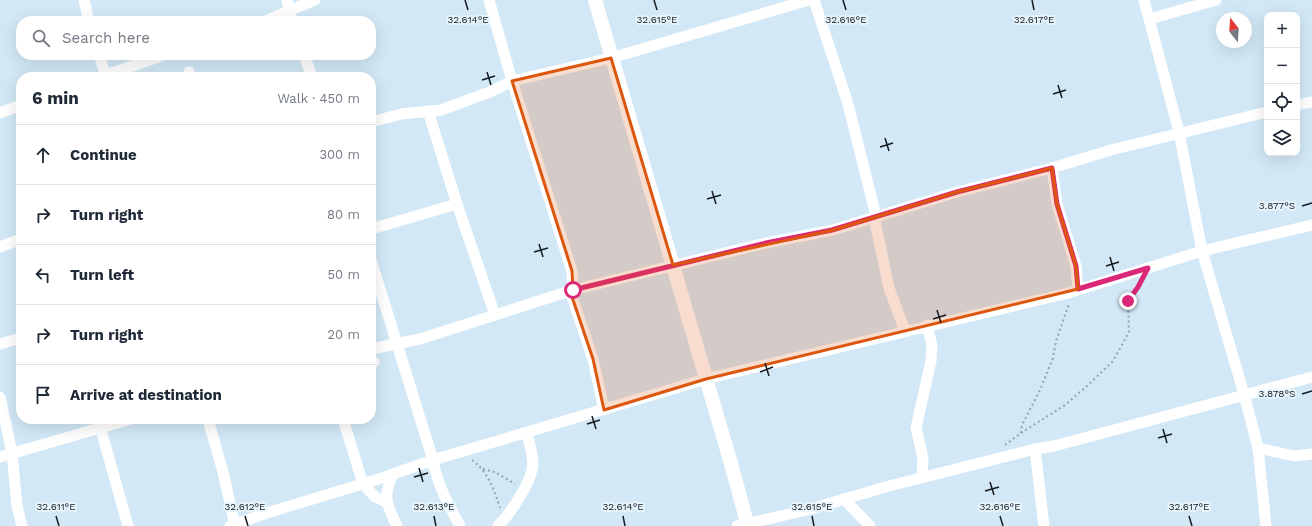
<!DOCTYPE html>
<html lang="en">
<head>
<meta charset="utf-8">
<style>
  body { margin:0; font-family:"Work Sans",sans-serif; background:#f2f2f3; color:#1f2937 }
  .controls { position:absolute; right:12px; top:12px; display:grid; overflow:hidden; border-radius:8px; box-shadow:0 4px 16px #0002 }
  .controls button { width:36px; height:36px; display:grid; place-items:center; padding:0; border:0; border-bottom:1px solid #e0e1e3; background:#fff; color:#1f2937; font:20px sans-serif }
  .compass { position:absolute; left:1216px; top:12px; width:36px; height:36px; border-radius:50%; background:#fff; box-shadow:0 4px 16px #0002; rotate:343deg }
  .stop { position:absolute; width:12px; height:12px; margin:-9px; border:3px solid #db2777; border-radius:50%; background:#fff }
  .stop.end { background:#db2777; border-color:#fff; box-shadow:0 1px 4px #0008 }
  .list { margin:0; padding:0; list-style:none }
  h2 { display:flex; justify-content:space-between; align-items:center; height:52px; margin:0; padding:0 16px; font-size:17px }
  h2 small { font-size:13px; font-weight:400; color:#747a83 }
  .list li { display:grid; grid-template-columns:26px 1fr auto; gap:12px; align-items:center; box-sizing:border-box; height:60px; padding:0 16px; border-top:1px solid #e0e1e3 }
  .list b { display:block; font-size:15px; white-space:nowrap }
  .list em { font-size:13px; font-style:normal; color:#747a83 }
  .icon { flex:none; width:22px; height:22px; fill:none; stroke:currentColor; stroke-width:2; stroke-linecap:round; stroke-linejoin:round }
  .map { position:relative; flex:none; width:1312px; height:526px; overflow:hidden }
  .search { position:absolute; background:#fff; box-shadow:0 4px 16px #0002; left:16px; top:16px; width:360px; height:44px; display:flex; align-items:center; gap:10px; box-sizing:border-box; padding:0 14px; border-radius:16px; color:#747a83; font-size:15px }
  .panel { position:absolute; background:#fff; box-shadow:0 4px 16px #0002; left:16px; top:72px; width:360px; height:352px; border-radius:16px }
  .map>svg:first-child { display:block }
</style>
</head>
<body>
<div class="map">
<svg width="1312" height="526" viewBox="0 0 1312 526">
  <rect width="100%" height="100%" fill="#d2e8f6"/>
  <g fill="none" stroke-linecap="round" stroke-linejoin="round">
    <!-- path -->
    <g stroke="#93a4af" stroke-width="2" stroke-dasharray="2 3" stroke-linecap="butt">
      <path d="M 1021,433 L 1022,425 L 1040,390 L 1053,358 L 1056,341 L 1069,304"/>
      <path d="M 1005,445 L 1021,433 L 1065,405 L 1087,386 L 1113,361 L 1129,332 L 1128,301 L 1142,281"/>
      <path d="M 472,460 C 488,472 494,489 500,508"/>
      <path d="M 483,469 L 495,472 L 515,484"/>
    </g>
    <!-- minor -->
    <g stroke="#fff" stroke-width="11">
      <path d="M 84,0 L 89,21"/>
      <path d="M 287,0 L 292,21"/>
      <path d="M 489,0 L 512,81 L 572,271 L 573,290"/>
      <path d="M 814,0 L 848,104 L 876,216"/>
      <path d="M 1144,0 L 1179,132 L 1202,251 L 1244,394 L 1258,448 L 1266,526"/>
      <path d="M 1150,19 L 1216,0"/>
      <path d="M 265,21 L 315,0"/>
      <path d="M 99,55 L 106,77"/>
      <path d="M 304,55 L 312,77"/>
      <path d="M 100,77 L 164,55"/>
      <path d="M 188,77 L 189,72"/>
      <path d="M 1297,105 L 1312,102"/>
      <path d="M 428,111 L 457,204 L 495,315"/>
      <path d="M 0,113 L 21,105"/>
      <path d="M 371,122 L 401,114 L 441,110 L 490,92 L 512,81 L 611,58 L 809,0"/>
      <path d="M 1052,168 L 1057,204 L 1076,266 L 1078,289"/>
      <path d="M 874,217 L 889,288 L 905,331"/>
      <path d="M 371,229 L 457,204"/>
      <path d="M 0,247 L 21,239"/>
      <path d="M 371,260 L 433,460 C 437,484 448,504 460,526"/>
      <path d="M 570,291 L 593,359 L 604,410"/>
      <path d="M 0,344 L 21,338"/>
      <path d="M 371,349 L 420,339 L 573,290 L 766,243 L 833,230 L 957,192 L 1052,168 L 1111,150 L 1267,112"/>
      <path d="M 371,364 L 374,362"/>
      <path d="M 0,397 L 12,453 L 17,506 L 22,526"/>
      <path d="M 98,419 L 128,526"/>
      <path d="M 208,419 L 224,476 L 235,526"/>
      <path d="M 343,419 L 363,484 L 375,497 L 387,502"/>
      <path d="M 1258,448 L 1294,456 L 1312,454"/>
      <path d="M 1035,449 L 1044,526"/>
      <path d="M 0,457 L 131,419"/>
      <path d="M 393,474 C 382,497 387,505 397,526"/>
      <path d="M 922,478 L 923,458 L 916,428 L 931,361 L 932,345 L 927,325"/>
      <path d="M 844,499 L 870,526"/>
      <path d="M 230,526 L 270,512 L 382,478 L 433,460 L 706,379 L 1068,293 L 1202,251 L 1312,225"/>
      <path d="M 498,526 C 510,514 528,487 532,470 C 535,459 529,444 527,433"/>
      <path d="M 737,526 L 807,510 L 889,486 L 1035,449 L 1054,446 L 1312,377"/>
    </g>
    <!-- tertiary -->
    <path stroke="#fff" stroke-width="14" d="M 595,0 L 730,460 L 748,526"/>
  </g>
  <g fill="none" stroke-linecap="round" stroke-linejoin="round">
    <!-- route -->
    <path stroke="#db2777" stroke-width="5" d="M 573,290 L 766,243 L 832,230 L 957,192 L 1052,168 L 1057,204 L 1076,266 L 1078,289 L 1148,268 L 1138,287 L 1128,301"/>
  </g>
  <!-- marked area -->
  <path fill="#dd560d" fill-opacity="0.2" stroke="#dd560d" stroke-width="3" stroke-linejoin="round" d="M 611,58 L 673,265 L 833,230 L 957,192 L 1052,168 L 1057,204 L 1076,266 L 1078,289 L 706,379 L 604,410 L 593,359 L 570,291 L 573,290 L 572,271 L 512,81 Z"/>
  <!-- ticks -->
  <path fill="none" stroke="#151c21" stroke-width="1.5" d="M 465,0 L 468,10M 654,0 L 657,10M 843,0 L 846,10M 1032,0 L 1034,10M 487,72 L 491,85M 482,80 L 495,76M 1058,85 L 1062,98M 1053,94 L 1066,90M 885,138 L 889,151M 880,147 L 893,143M 712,191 L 716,204M 707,199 L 721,195M 1302,206 L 1312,203M 539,244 L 543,257M 534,252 L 548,248M 1110,257 L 1114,271M 1106,266 L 1119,262M 937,310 L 941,323M 933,319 L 946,315M 765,363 L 769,376M 760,372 L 773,367M 1302,394 L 1312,391M 592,416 L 596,429M 587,424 L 600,420M 1163,429 L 1167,443M 1158,438 L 1172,434M 419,468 L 423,482M 414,477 L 428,473M 990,482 L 994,495M 985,491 L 999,487M 56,516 L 59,526M 245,516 L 248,526M 434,516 L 436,526M 623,516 L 625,526M 812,516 L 814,526M 1000,516 L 1003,526M 1189,516 L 1192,526"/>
  <g font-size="10" text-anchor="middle" fill="#151c21" stroke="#e7f4fc" stroke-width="4" stroke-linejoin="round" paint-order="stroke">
    <text x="657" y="23">32.615°E</text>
    <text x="846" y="23">32.616°E</text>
    <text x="468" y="23">32.614°E</text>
    <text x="1034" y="23">32.617°E</text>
    <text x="1277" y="209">3.877°S</text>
    <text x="1277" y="397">3.878°S</text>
    <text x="56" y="510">32.611°E</text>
    <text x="245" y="510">32.612°E</text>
    <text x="434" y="510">32.613°E</text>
    <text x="623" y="510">32.614°E</text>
    <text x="812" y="510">32.615°E</text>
    <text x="1000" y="510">32.616°E</text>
    <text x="1189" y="510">32.617°E</text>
  </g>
</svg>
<div class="controls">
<button>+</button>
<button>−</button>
<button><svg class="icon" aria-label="locate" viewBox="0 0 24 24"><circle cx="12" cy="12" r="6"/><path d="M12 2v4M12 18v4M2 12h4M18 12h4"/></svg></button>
<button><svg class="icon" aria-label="layers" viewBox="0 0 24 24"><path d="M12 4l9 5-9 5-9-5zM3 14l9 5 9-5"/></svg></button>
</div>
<svg class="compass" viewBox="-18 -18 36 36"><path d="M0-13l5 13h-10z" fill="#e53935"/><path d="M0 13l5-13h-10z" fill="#747a83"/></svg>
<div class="stop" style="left:573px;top:290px"></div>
<div class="stop end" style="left:1128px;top:301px"></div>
<div class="search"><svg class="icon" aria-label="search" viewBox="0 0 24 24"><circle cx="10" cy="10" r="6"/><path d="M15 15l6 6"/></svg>Search here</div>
<section class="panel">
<h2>6 min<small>Walk · 450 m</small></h2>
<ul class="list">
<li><svg class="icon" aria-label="ahead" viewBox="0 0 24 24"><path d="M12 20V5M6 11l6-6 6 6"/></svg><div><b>Continue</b></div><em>300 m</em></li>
<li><svg class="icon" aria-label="right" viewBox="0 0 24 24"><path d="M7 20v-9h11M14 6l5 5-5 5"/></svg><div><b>Turn right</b></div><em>80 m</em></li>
<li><svg class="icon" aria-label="left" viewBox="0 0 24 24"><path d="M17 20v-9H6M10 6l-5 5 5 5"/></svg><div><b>Turn left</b></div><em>50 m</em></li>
<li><svg class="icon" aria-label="right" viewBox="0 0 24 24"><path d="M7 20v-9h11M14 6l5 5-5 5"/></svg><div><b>Turn right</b></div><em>20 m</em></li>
<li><svg class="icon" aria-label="arrive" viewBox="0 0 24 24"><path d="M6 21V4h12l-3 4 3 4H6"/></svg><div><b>Arrive at destination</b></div></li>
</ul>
</section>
</div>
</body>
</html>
